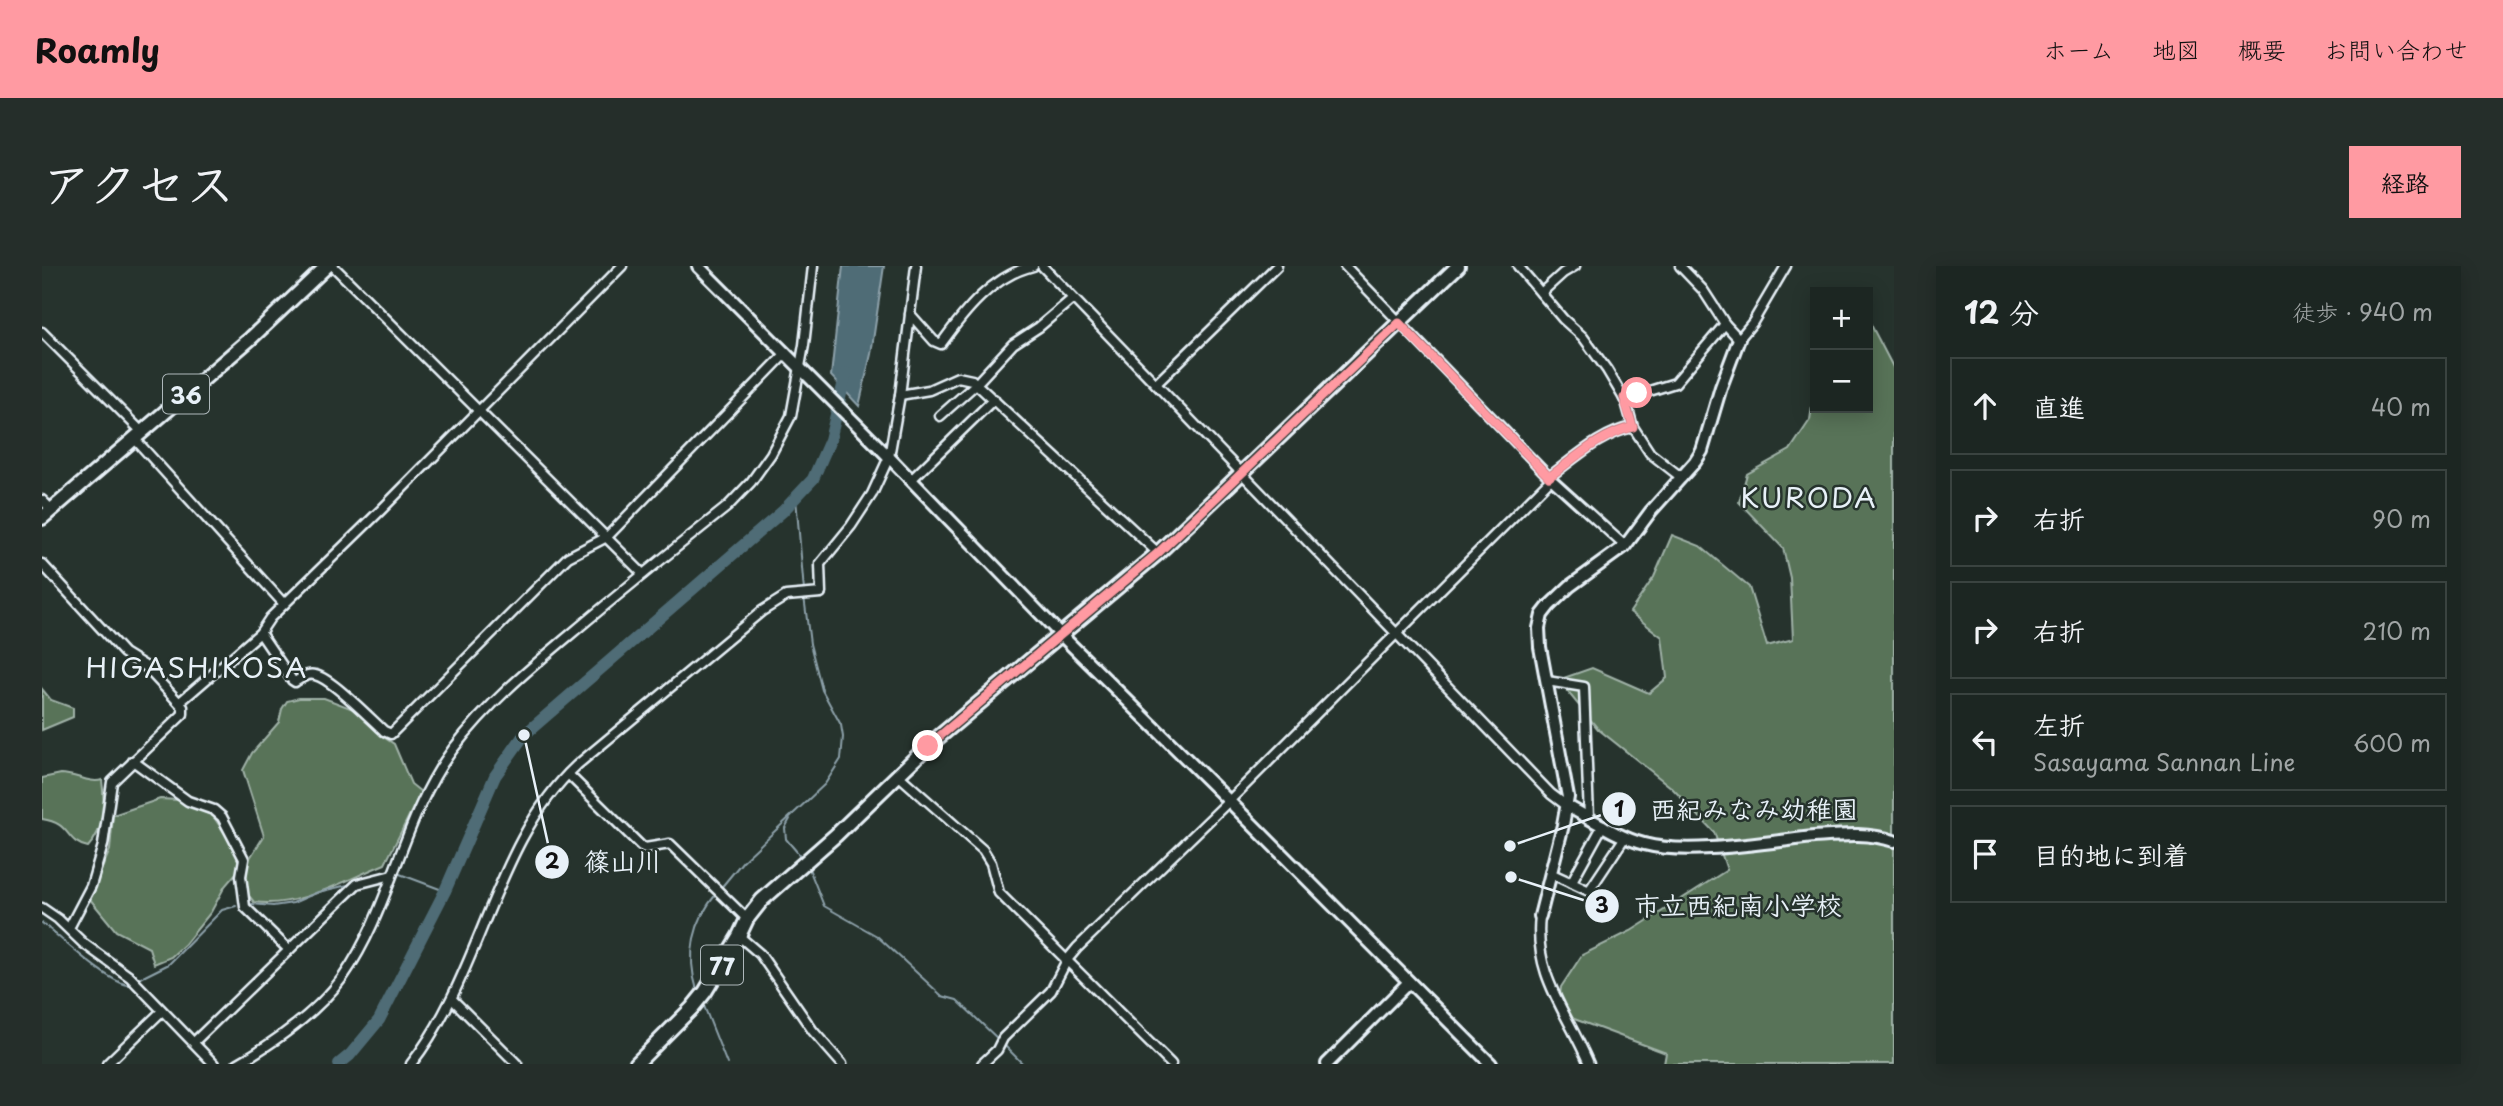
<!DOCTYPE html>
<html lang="ja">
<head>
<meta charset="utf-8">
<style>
  body { margin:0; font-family:"Playpen Sans","Klee One",sans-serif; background:#252e2a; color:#f1f3f6 }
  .controls { position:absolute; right:21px; top:21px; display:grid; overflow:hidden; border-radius:0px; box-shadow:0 4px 18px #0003 }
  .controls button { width:63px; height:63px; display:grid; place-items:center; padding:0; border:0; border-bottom:2px solid #3a4340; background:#1c2622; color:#f1f3f6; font:35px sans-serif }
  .stop { position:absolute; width:21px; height:21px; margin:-16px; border:5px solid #ff9aa2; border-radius:50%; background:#fff }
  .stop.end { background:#ff9aa2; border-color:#fff; box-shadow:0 2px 7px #0008 }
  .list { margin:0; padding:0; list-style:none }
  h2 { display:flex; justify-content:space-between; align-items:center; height:91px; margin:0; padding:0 28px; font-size:30px }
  h2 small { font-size:23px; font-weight:400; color:#a0a5a5 }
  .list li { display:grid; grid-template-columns:46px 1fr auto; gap:21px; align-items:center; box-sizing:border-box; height:98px; margin:0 14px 14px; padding:0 14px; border:2px solid #3a4340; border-radius:0px }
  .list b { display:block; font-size:26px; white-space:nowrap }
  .list p { margin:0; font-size:23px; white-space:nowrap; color:#a0a5a5 }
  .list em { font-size:23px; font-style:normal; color:#a0a5a5 }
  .icon { flex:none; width:38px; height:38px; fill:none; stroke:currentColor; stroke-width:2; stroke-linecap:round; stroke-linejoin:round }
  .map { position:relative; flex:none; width:1852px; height:798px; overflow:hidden; border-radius:0px }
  header { display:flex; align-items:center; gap:42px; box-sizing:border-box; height:98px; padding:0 35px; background:#ff9aa2; color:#111 }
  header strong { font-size:33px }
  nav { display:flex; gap:38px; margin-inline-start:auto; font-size:24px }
  .intro { display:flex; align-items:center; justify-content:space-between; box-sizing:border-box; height:168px; padding:0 42px }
  h1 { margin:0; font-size:49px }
  .button { padding:18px 32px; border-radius:0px; background:#ff9aa2; color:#111; font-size:24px; font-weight:700 }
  main { display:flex; gap:42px; padding:0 42px }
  aside { flex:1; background:#1c2622; border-radius:0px; box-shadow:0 4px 18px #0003 }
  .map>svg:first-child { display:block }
</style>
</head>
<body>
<header>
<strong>Roamly</strong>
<nav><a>ホーム</a><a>地図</a><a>概要</a><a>お問い合わせ</a></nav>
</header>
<div class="intro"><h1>アクセス</h1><a class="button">経路</a></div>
<main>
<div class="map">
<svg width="1852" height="798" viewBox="0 0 1852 798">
  <rect width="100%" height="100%" fill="#26332d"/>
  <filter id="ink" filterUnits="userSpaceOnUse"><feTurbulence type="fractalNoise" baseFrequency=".0143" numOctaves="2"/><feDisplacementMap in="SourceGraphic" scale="14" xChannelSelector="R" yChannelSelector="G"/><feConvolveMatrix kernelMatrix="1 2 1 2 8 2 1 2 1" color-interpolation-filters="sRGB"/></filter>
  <g filter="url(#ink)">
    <!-- green -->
    <g fill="#597359" stroke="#a0b2a8" stroke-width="2">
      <path d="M 1826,53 L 1852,103 L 1852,798 L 1622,798 L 1624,787 L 1516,747 L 1519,721 L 1540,689 L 1589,665 L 1685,604 L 1672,566 L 1630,522 L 1556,463 L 1516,414 L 1550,402 L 1607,427 L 1625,412 L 1620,371 L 1588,346 L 1612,311 L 1630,269 L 1658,280 L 1707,321 L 1725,380 L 1751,373 L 1748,312 L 1741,282 L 1697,236 L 1705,208 L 1748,184 L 1768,154 L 1773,120 L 1773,142 L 1826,142 Z"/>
      <path d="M 0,423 L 9,434 L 31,442 L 31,451 L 0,464 Z"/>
      <path d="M 257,432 L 282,432 L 314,444 L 340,470 L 352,478 L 369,518 L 379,526 L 343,598 C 303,614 255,643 212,636 L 203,625 L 206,595 L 222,570 L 201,504 L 210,487 L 237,456 L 240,443 L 245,435 Z"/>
      <path d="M 19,508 C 33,508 48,518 60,514 C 63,538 63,563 46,581 C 22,576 30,557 0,553 L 0,512 Z"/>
      <path d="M 118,533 L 137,534 L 171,550 L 190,578 L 197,597 L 195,606 L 183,620 L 169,646 L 143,678 L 129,691 L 112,698 L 107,682 L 74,665 L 47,632 L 68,584 L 71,549 Z"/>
    </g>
    <!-- water -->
    <path fill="#506c76" stroke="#8da1aa" stroke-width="2" d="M 801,0 L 842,0 L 829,88 L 817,140 L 789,110 Z"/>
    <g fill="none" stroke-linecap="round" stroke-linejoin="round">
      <!-- stream -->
      <g stroke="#8da1aa" stroke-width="2">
        <path d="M 754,232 L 762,325"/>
        <path d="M 748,553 L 743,562 L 744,573 L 761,593"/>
        <path d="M 766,600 L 782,640 L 835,670 L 900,730 L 915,734 L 958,775"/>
        <path d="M 355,607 L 403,625"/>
        <path d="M 328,610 L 346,606"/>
        <path d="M 678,623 L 701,595 L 783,518 L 799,493 L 801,471 L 799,459 L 780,424 L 768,378 L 762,330"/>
        <path d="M 210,638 L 231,640 L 251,637 L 276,626 L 310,618"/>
        <path d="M 0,657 C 17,670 71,722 90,719"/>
        <path d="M 97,713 L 127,698 L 180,644 L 194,640"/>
        <path d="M 655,724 C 644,689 651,655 675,627"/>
        <path d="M 662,740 L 685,798"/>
        <path d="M 962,779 L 981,798"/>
      </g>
      <!-- river -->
      <path stroke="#506c76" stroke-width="12" d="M 297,798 L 308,789 L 337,754 L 403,625 L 453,510 L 482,469 L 741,245 L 771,213 L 788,174 L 804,107"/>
      <!-- street casing -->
      <g stroke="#e8f1f8" stroke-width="13">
        <g id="street">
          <path d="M 291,0 L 601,308"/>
          <path d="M 1000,0 L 1509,528 L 1525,540"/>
          <path d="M 1303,0 L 1509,213 L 1583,280"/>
          <path d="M 1476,0 L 1521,53 L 1541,71 L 1565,104 L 1584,136 L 1591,161 L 1608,187 L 1640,212"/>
          <path d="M 1638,0 L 1661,24 L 1683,58 L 1697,73 L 1711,56 L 1744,0"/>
          <path d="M 1499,27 L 1521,7 L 1533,0"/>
          <path d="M 868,48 L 892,75 L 899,78 C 922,46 950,10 991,0"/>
          <path d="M 0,66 L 100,166"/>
          <path d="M 1114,118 L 1235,0"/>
          <path d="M 858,129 L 887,124 L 916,111 L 930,114 L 1116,287"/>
          <path d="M 1582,133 L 1633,117 L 1683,58"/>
          <path d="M 898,150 L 934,118 L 971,78 L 997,61 L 1030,33"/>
          <path d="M 92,172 L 242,338"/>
          <path d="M 1507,211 C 1533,192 1559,167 1591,161"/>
          <path d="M 869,214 L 952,133"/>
          <path d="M 0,234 L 9,243"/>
          <path d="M 0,298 L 82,387 L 103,400 L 141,441 L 141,448 L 70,516 L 61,579 L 49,620 L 27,662"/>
          <path d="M 218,367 L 250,414 L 253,416 C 259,412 265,407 273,409 C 289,412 328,452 342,465 L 349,468 L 526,291 L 565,271 L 744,87"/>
          <path d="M 1505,415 L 1542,421 L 1547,552"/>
          <path d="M 138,436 L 218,367 L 228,352 L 339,244 L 580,0"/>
          <path d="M 91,495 L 146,535 L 172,544 L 180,551 L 202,593 L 199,610 L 203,641 L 247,684"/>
          <path d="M 526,508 L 599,580 L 603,582 L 628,578 L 705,653"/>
          <path d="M 855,508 L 941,584 L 949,597 L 957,627 L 1129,798"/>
          <path d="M 1508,607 L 1547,625 L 1583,571"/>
          <path d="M 1529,617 L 1561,559"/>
          <path d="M 0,642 L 16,653 L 41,677 L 88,711 L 172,798"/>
          <path d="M 1498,650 C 1491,710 1526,747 1547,798"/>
          <path d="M 697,670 L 718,688 L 771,765 L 800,798"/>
          <path d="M 410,733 L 475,798"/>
          <path d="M 152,776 L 315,618 L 350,609"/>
          <path d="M 65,798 L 120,745"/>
          <path d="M 195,798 C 233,776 275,747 301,711 C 350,641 360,551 411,483 C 445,438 487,403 529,368 C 580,325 632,283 685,241 L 709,216 L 729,188 L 749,150 L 762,79 L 771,0"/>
          <path d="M 369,798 C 440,708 452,576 535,499 L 720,345 L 744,330 L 779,327 L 778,298 L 809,260 L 830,228 L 847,191 L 858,129 L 874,0"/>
          <path d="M 940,798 L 955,784 L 961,772 L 1009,725 L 1025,694 L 1035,682 L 1187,535 L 1509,213"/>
        </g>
      </g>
      <!-- secondary casing -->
      <g stroke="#e8f1f8" stroke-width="16">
        <g id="secondary">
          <path d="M 656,0 L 842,186 L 1019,369 L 1187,535 L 1449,798"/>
          <path d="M 1525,540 C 1550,553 1575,571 1602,578 C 1646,590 1725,576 1772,571 C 1800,569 1825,566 1852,575"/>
          <path d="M 1498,650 L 1521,559 L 1526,531 L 1498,381 L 1497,362 L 1500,349 L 1507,340 L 1528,320 L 1583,280 L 1609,245 L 1653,196 L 1660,185 L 1679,121 L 1697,73"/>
          <path d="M 1285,798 L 1366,717"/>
        </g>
      </g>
      <!-- primary casing -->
      <g stroke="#e8f1f8" stroke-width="18">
        <g id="primary">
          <path d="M 0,252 L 208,73 L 285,0"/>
          <path d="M 594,798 L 650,742 L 663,726 L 697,670 L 705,653 L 720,634 L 794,569 L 886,480 L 1116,287 L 1416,0"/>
        </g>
      </g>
      <!-- street -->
      <use href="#street" stroke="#26332d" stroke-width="8"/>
      <!-- secondary -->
      <use href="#secondary" stroke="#26332d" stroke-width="10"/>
      <!-- primary -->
      <use href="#primary" stroke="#26332d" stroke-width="12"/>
    </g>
  </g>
  <g fill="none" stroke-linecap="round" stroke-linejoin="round" filter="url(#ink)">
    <!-- route -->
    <path stroke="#ff9aa2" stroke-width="9" d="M 886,480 L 1116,287 L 1357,57 L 1507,211 C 1533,192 1559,168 1591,161 L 1582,132 L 1595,127"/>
  </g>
  <g text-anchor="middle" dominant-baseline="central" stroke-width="5" stroke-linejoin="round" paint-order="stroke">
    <!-- shield labels -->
    <g fill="#26332d" stroke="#aeb8bb" stroke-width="2">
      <rect x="121" y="108.5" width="46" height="39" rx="5"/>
      <rect x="659" y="679.5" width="42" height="39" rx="5"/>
    </g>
    <g font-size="23" font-weight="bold" fill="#e8f1f8">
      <text x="144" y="128">36</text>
      <text x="680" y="699">77</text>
    </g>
    <!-- quarter labels -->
    <g font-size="28" letter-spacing="2" fill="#e8f1f8" stroke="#26332d">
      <text x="1767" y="230">KURODA</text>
      <text x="155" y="400">HIGASHIKOSA</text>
    </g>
  </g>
  <!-- callouts -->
  <path fill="none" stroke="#e8f1f8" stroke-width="2.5" d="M1468 580L1577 543M482 469L510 596M1469 611L1560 640"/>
  <g fill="#e8f1f8" stroke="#26332d" stroke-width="2.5">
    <circle cx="1468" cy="580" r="7"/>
    <circle cx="482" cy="469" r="7"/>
    <circle cx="1469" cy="611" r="7"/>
    <circle cx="1577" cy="543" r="18"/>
    <circle cx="510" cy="596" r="18"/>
    <circle cx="1560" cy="640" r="18"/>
  </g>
  <g font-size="21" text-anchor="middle" font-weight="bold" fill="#111">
    <text x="1577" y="551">1</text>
    <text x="510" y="603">2</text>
    <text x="1560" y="647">3</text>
  </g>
  <g font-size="26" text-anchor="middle" font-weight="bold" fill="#e8f1f8" stroke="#26332d" stroke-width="5" stroke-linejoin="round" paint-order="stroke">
    <text x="1712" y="553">西紀みなみ幼稚園</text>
    <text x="581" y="605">篠山川</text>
    <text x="1696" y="649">市立西紀南小学校</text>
  </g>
</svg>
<div class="controls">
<button>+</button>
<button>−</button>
</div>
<div class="stop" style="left:1595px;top:127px"></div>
<div class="stop end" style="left:886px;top:480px"></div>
</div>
<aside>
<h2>12 分<small>徒歩 · 940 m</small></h2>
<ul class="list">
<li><svg class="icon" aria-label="ahead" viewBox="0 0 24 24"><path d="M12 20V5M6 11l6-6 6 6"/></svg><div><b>直進</b></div><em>40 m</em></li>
<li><svg class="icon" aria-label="right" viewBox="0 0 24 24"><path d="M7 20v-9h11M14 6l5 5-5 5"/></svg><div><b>右折</b></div><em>90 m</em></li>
<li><svg class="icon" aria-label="right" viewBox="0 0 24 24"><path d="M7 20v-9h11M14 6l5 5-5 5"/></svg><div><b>右折</b></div><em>210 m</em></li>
<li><svg class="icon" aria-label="left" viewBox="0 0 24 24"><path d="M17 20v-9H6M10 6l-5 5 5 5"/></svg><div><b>左折</b><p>Sasayama Sannan Line</p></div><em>600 m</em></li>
<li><svg class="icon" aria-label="arrive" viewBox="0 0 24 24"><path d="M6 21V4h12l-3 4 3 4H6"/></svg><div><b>目的地に到着</b></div></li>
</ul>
</aside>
</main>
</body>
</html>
